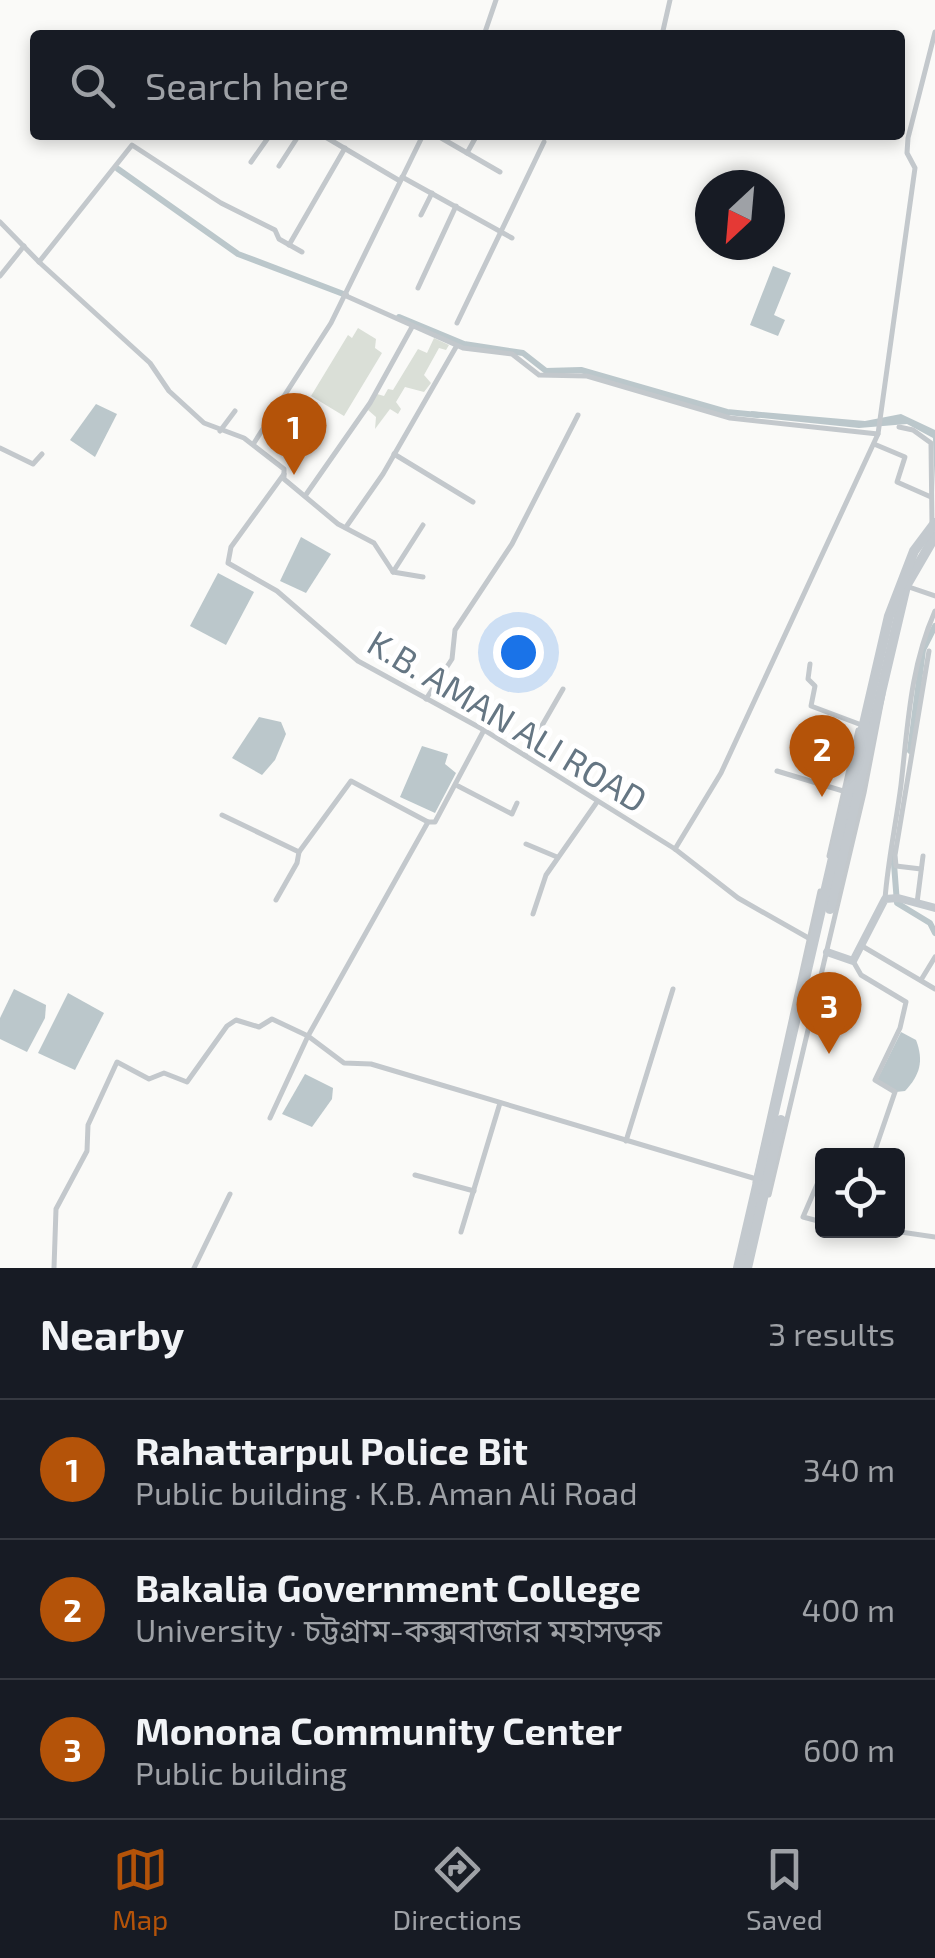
<!DOCTYPE html>
<html lang="en">
<head>
<meta charset="utf-8">
<style>
  body { margin:0; font-family:"Exo 2","Noto Sans Bengali",sans-serif; background:#20242c; color:#f1f3f6 }
  .controls { position:absolute; right:30px; bottom:30px; display:grid; overflow:hidden; border-radius:10px; box-shadow:0 5px 15px #0003 }
  .controls button { width:90px; height:90px; display:grid; place-items:center; padding:0; border:0; border-bottom:2px solid #363941; background:#171b24; color:#f1f3f6; font:50px sans-serif }
  .compass { position:absolute; left:695px; top:170px; width:90px; height:90px; border-radius:50%; background:#171b24; box-shadow:0 5px 15px #0003; rotate:206deg }
  .you { position:absolute; left:518px; top:652px; width:35px; height:35px; margin:-25px; border:8px solid #fff; border-radius:50%; background:#1a73e8; box-shadow:0 0 0 15px #1a73e833 }
  .badge { display:grid; place-items:center; width:65px; height:65px; border-radius:50%; background:#b45309; color:#fff; font-size:32px; font-weight:700 }
  .pin { position:absolute; translate:-50% -82px; filter:drop-shadow(0 2px 5px #0008) }
  .pin::after { content:''; position:absolute; top:52px; width:35px; height:30px; background:inherit; clip-path:polygon(0 0,100% 0,50% 100%) }
  .list { margin:0; padding:0; list-style:none }
  h2 { display:flex; justify-content:space-between; align-items:center; height:130px; margin:0; padding:0 40px; font-size:42px }
  h2 small { font-size:32px; font-weight:400; color:#9ea1a6 }
  .list li { display:grid; grid-template-columns:65px 1fr auto; gap:30px; align-items:center; box-sizing:border-box; height:140px; padding:0 40px; border-top:2px solid #363941 }
  .list b { display:block; font-size:38px; white-space:nowrap }
  .list p { margin:0; font-size:32px; white-space:nowrap; color:#9ea1a6 }
  .list em { font-size:32px; font-style:normal; color:#9ea1a6 }
  .icon { flex:none; width:55px; height:55px; fill:none; stroke:currentColor; stroke-width:2; stroke-linecap:round; stroke-linejoin:round }
  .map { position:relative; flex:none; width:935px; height:1268px; overflow:hidden }
  .search { position:absolute; background:#171b24; box-shadow:0 5px 15px #0003; left:30px; right:30px; top:30px; height:110px; display:flex; align-items:center; gap:25px; box-sizing:border-box; padding:0 35px; border-radius:10px; color:#9ea1a6; font-size:38px }
  .sheet { height:550px; background:#171b24 }
  nav { display:flex; justify-content:space-around; align-items:center; box-sizing:border-box; height:140px; border-top:2px solid #363941; background:#171b24; font-size:28px; color:#9ea1a6 }
  nav a { display:grid; justify-items:center; gap:5px }
  nav .on { color:#b45309 }
  .map>svg:first-child { display:block }
</style>
</head>
<body>
<div class="map">
<svg width="935" height="1268" viewBox="0 0 935 1268">
  <rect width="100%" height="100%" fill="#fafaf8"/>
  <!-- green -->
  <g fill="#dadfd7">
    <path d="M 358,328 L 376,339 L 375,348 L 382,353 L 344,416 L 311,396 L 348,335 L 352,338 Z"/>
    <path d="M 434,338 L 449,345 L 446,350 L 439,348 L 424,375 L 431,383 L 424,392 L 405,387 L 396,402 L 401,409 L 398,414 L 390,409 L 375,429 L 376,417 L 368,410 L 377,394 L 384,396 L 388,389 L 393,390 L 418,349 L 427,353 Z"/>
  </g>
  <!-- water -->
  <g fill="#bbc7cb">
    <path d="M 773,266 L 791,273 L 774,315 L 785,320 L 778,336 L 750,325 Z"/>
    <path d="M 96,404 L 117,414 L 95,457 L 70,440 Z"/>
    <path d="M 751,411 L 865,421 L 901,414 L 935,430 L 935,492 L 933,438 L 907,424 L 859,428 L 752,417 Z"/>
    <path d="M 301,537 L 331,554 L 306,593 L 280,581 Z"/>
    <path d="M 218,573 L 254,592 L 226,645 L 190,626 Z"/>
    <path d="M 259,717 L 281,722 L 286,734 L 275,760 L 262,775 L 232,758 Z"/>
    <path d="M 422,746 L 448,754 L 445,764 L 456,773 L 435,813 L 400,797 Z"/>
    <path d="M 14,989 L 46,1005 L 45,1018 L 27,1052 L 0,1039 L 0,1018 Z"/>
    <path d="M 68,993 L 104,1013 L 75,1070 L 38,1053 Z"/>
    <path d="M 901,1032 L 916,1040 C 924,1061 920,1075 905,1091 L 896,1092 L 877,1080 Z"/>
    <path d="M 305,1074 L 333,1088 L 332,1099 L 312,1127 L 282,1114 Z"/>
  </g>
  <g fill="none" stroke-linecap="round" stroke-linejoin="round">
    <!-- canal -->
    <g stroke="#bbc7cb" stroke-width="6">
      <path d="M 118,169 L 238,254 L 346,295"/>
      <path d="M 399,317 L 464,344 L 523,353 L 546,371 L 581,370 L 727,412 L 758,415"/>
      <path d="M 910,751 L 923,650 L 935,626"/>
      <path d="M 893,851 L 897,903 L 930,923 L 935,933"/>
    </g>
    <!-- street -->
    <g stroke="#c3c8cc" stroke-width="5">
      <path d="M 484,35 L 496,0"/>
      <path d="M 662,35 L 670,0"/>
      <path d="M 322,135 L 400,181"/>
      <path d="M 436,135 L 500,172"/>
      <path d="M 467,153 L 477,135"/>
      <path d="M 251,162 L 270,135"/>
      <path d="M 279,166 L 299,135"/>
      <path d="M 402,177 L 512,238"/>
      <path d="M 421,215 L 432,193"/>
      <path d="M 0,222 L 39,262 L 132,145 L 221,203 L 275,230 L 279,239 L 302,252"/>
      <path d="M 289,245 L 345,148"/>
      <path d="M 39,262 L 150,363 L 169,391 L 204,423 L 244,438 L 284,469 L 284,479 L 338,524 L 374,543 L 393,572 L 423,525"/>
      <path d="M 0,276 L 24,246"/>
      <path d="M 418,288 L 456,206"/>
      <path d="M 344,295 L 463,348 L 512,354 L 539,375 L 587,376 L 730,418 L 878,434"/>
      <path d="M 457,323 L 544,142"/>
      <path d="M 899,427 L 913,430 L 931,443 L 932,524"/>
      <path d="M 220,431 L 235,411"/>
      <path d="M 254,443 L 331,323 L 423,135"/>
      <path d="M 874,444 L 905,457 L 897,482 L 931,497"/>
      <path d="M 0,448 L 33,464 L 42,454"/>
      <path d="M 394,454 L 473,502"/>
      <path d="M 284,474 L 231,547 L 228,563 L 277,591 L 358,661 L 484,730 L 675,849 L 738,898 L 812,940"/>
      <path d="M 305,496 L 370,403 L 412,327"/>
      <path d="M 346,527 L 383,474 L 456,347"/>
      <path d="M 393,572 L 423,577"/>
      <path d="M 906,586 L 935,596"/>
      <path d="M 810,664 L 808,679 L 815,686 L 811,706 L 859,724"/>
      <path d="M 426,699 L 452,659 L 455,630 L 512,544 L 578,415"/>
      <path d="M 525,755 L 563,689"/>
      <path d="M 777,771 L 843,791"/>
      <path d="M 458,786 L 512,814 L 517,803"/>
      <path d="M 222,815 L 299,852 L 351,781 L 428,822"/>
      <path d="M 526,844 L 557,857"/>
      <path d="M 675,849 L 721,773 L 878,434 L 915,168 L 907,153 L 908,138 L 935,32"/>
      <path d="M 829,856 L 858,730"/>
      <path d="M 921,869 L 896,866 L 895,855 L 929,651"/>
      <path d="M 885,899 C 888,860 896,824 901,785 C 908,724 910,668 935,611"/>
      <path d="M 276,900 L 297,863 L 299,852"/>
      <path d="M 917,903 L 923,856"/>
      <path d="M 533,914 L 546,875 L 597,802"/>
      <path d="M 862,946 L 935,989"/>
      <path d="M 853,961 L 861,975 L 906,1002 L 900,1028 L 875,1080 L 895,1092 L 873,1156"/>
      <path d="M 921,980 L 935,957"/>
      <path d="M 270,1118 L 308,1036 L 344,1063 L 371,1064 L 753,1178"/>
      <path d="M 626,1141 L 673,989"/>
      <path d="M 822,1173 L 803,1217 L 822,1222"/>
      <path d="M 415,1175 L 474,1191"/>
      <path d="M 755,1182 L 820,891"/>
      <path d="M 769,1195 L 864,793 L 883,694"/>
      <path d="M 887,1230 L 935,1237"/>
      <path d="M 461,1232 L 500,1103"/>
      <path d="M 54,1268 L 56,1209 L 87,1151 L 88,1125 L 117,1062 L 149,1079 L 164,1073 L 187,1082 L 227,1026 L 236,1020 L 259,1027 L 272,1019 L 308,1036 L 428,822 L 435,822 L 484,730"/>
      <path d="M 194,1268 L 230,1194"/>
    </g>
    <!-- secondary -->
    <path stroke="#c3c9ce" stroke-width="8" d="M 827,952 L 853,961 L 885,899 L 898,898 L 935,908"/>
    <!-- highway -->
    <g stroke="#c3c9ce" stroke-width="10">
      <path d="M 830,909 L 906,586 L 935,536"/>
      <path d="M 738,1268 L 889,616 L 914,551 L 935,523"/>
      <path d="M 747,1268 L 781,1120"/>
    </g>
  </g>
  <g text-anchor="middle" dominant-baseline="central" stroke-width="10" stroke-linejoin="round" paint-order="stroke">
    <!-- street labels -->
    <g font-size="35" fill="#657683" stroke="#fff">
      <text transform="translate(508 720) rotate(31)">K.B. AMAN ALI ROAD</text>
    </g>
  </g>
</svg>
<div class="controls">
<button><svg class="icon" aria-label="locate" viewBox="0 0 24 24"><circle cx="12" cy="12" r="6"/><path d="M12 2v4M12 18v4M2 12h4M18 12h4"/></svg></button>
</div>
<svg class="compass" viewBox="-18 -18 36 36"><path d="M0-13l5 13h-10z" fill="#e53935"/><path d="M0 13l5-13h-10z" fill="#9ea1a6"/></svg>
<div class="you"></div>
<div class="pin badge" style="left:294px;top:475px">1</div>
<div class="pin badge" style="left:822px;top:797px">2</div>
<div class="pin badge" style="left:829px;top:1054px">3</div>
<div class="search"><svg class="icon" aria-label="search" viewBox="0 0 24 24"><circle cx="10" cy="10" r="6"/><path d="M15 15l6 6"/></svg>Search here</div>
</div>
<section class="sheet">
<h2>Nearby<small>3 results</small></h2>
<ul class="list">
<li><span class="badge">1</span><div><b>Rahattarpul Police Bit</b><p>Public building · K.B. Aman Ali Road</p></div><em>340 m</em></li>
<li><span class="badge">2</span><div><b>Bakalia Government College</b><p>University · চট্টগ্রাম-কক্সবাজার মহাসড়ক</p></div><em>400 m</em></li>
<li><span class="badge">3</span><div><b>Monona Community Center</b><p>Public building</p></div><em>600 m</em></li>
</ul>
</section>
<nav>
<a class="on"><svg class="icon" aria-label="map" viewBox="0 0 24 24"><path d="M3 6l6-2 6 2 6-2v14l-6 2-6-2-6 2zM9 4v14M15 6v14"/></svg>Map</a>
<a><svg class="icon" aria-label="directions" viewBox="0 0 24 24"><path d="M12 3l9 9-9 9-9-9zM9 14v-3h6M13 9l2 2-2 2"/></svg>Directions</a>
<a><svg class="icon" aria-label="saved" viewBox="0 0 24 24"><path d="M7 4h10v16l-5-4-5 4z"/></svg>Saved</a>
</nav>
</body>
</html>
